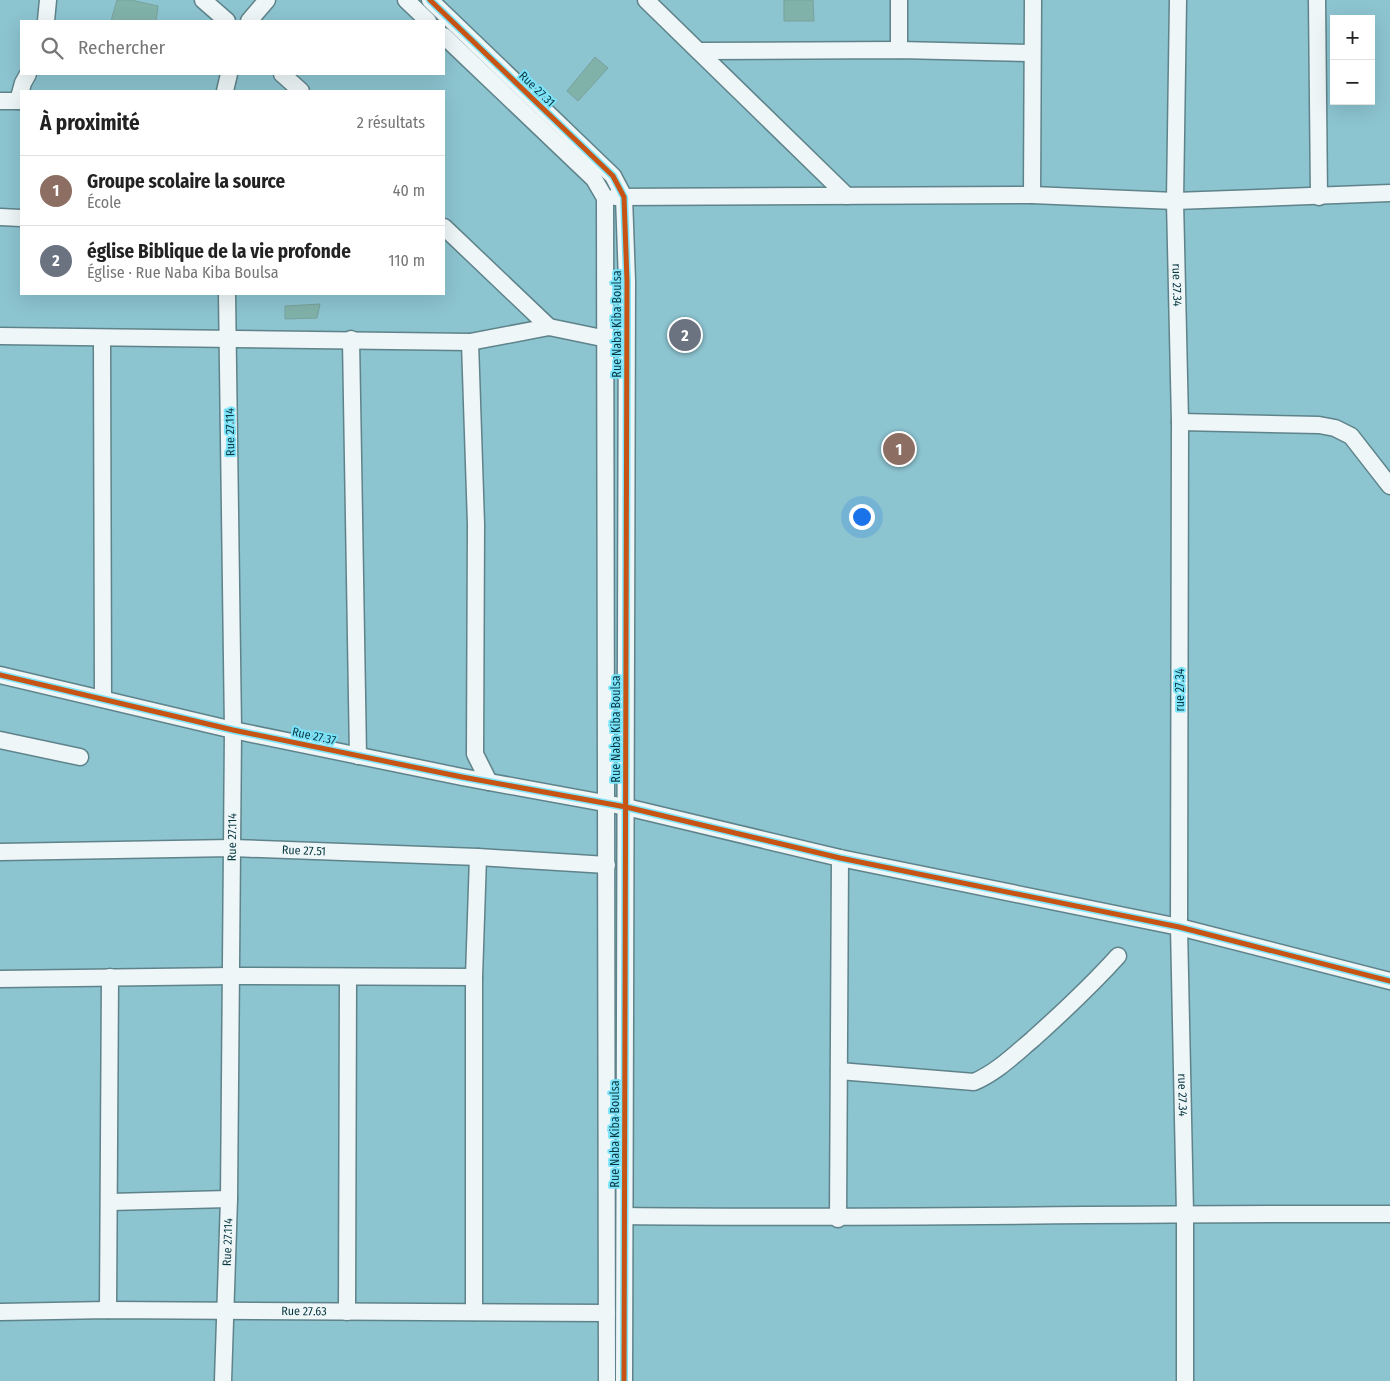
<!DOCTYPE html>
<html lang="fr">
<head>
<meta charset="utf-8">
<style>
  body { margin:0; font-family:"Fira Sans Condensed",sans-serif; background:#f6f6f6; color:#222 }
  .controls { position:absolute; right:15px; top:15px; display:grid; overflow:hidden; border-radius:0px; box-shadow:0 5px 20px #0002 }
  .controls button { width:45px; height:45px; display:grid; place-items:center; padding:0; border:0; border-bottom:1px solid #e0e0e0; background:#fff; color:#222; font:25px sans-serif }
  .you { position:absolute; left:861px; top:516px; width:18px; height:18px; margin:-12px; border:4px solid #fff; border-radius:50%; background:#1a73e8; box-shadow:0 0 0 8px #1a73e833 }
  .badge { display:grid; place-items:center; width:32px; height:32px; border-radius:50%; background:#376973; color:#fff; font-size:16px; font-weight:700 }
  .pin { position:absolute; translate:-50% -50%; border:2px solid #fff; box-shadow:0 1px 5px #0006 }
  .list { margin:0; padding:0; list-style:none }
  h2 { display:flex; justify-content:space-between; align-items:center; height:65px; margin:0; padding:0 20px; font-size:21px }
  h2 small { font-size:16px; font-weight:400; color:#767676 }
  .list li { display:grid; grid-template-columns:32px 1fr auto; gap:15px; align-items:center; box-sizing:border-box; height:70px; padding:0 20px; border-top:1px solid #e0e0e0 }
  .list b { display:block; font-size:19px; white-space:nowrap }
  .list p { margin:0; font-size:16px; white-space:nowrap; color:#767676 }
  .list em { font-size:16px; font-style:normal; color:#767676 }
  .icon { flex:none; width:28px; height:28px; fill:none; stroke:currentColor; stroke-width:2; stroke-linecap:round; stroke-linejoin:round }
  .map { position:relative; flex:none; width:1390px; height:1381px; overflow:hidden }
  .search { position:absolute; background:#fff; box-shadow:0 5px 20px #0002; left:20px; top:20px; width:425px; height:55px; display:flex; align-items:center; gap:12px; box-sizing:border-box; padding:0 18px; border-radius:0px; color:#767676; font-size:19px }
  .panel { position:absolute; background:#fff; box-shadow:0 5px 20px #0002; left:20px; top:90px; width:425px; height:205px; border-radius:0px }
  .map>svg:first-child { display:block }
</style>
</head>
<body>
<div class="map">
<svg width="1390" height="1381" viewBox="0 0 1390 1381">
  <rect width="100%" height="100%" fill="#8cc4d0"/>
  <!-- building -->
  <g fill="#81b2a9" stroke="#7aa19d">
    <path d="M 117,0 L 131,0 L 158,6 L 156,21 L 111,21 Z"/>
    <path d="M 784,0 L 813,0 L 814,21 L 784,21 Z"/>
    <path d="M 595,57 L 608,68 L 578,101 L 567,91 Z"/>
    <path d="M 320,304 L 317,318 L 285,319 L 285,306 Z"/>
  </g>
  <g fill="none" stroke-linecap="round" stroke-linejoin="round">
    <!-- minor casing -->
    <g stroke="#5f838a" stroke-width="19">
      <g id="minor">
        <path d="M 203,0 L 227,21"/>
        <path d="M 406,0 L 428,21"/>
        <path d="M 430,0 L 613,176 L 624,197 L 627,281 L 624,1381"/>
        <path d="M 646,0 L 847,196"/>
        <path d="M 899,0 L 899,50"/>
        <path id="s1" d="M 1178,0 L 1175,201 L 1180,422 L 1179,927 L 1185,1213 L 1185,1381"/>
        <path d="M 1317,0 L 1319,197"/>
        <path d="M 46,21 L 48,0"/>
        <path d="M 249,21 L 267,0"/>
        <path d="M 444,36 L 594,179 L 605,198 L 607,1381"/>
        <path d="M 699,51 L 899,50 L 1032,53"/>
        <path d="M 282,74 L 301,91"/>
        <path d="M 225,91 L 229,74"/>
        <path d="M 0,101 L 21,101"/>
        <path d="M 18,101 L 23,83 L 28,74"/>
        <path d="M 1032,195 L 1033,0"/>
        <path d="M 615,197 L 1032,195 L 1175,201 L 1390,193"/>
        <path d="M 0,217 L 21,218"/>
        <path d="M 444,227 L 549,327"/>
        <path d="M 0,336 L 470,342 L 549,327 L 607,339"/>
        <path d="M 102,338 L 103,699"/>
        <path d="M 351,339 L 358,756"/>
        <path d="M 470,342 L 476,524 L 475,754 L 489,782"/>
        <path d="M 1180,422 L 1319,425 L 1335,428 L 1351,436 L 1390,486"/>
        <path d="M 0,675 L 233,730 L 462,777 L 626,807 L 840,858 L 1179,927 L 1390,981"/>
        <path d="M 0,740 L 80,757"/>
        <path id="s2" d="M 0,852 L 232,848 L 478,857 L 607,865"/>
        <path d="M 0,979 L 231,976 L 474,977"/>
        <path d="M 839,1071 L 974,1082 C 997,1072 1014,1055 1033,1039 C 1063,1012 1091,986 1118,956"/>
        <path d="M 110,1202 L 229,1199"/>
        <path d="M 625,1216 C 880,1219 1135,1213 1390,1214"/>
        <path d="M 838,1219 L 840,858"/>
        <path d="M 108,1310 L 110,977"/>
        <path id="s3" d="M 0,1312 L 108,1310 L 607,1313"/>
        <path d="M 347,1312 L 348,977"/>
        <path d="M 474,1312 L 474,977 L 478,857"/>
        <path id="s4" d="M 223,1381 L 229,1199 L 233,730 L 227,294"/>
      </g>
    </g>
    <!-- minor -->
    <use href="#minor" stroke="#eef6f8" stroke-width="16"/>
    <!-- cycleway casing -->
    <g stroke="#7ce4fa" stroke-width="8">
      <g id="cycleway">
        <path d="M 430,0 L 613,176 L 624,197 L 627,281 L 624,1381"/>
        <path d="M 0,675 L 233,730 L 462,777 L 626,807 L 840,858 L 1179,927 L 1390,981"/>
      </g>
    </g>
    <!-- cycleway -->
    <use href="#cycleway" stroke="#c75414" stroke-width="5"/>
  </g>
  <g text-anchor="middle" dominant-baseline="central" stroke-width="4" stroke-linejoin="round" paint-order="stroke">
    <!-- street labels -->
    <g font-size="12" fill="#093841" stroke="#7ce4fa">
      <text transform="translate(537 89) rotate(44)">Rue 27.31</text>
      <text stroke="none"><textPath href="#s1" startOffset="285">rue 27.34</textPath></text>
      <text transform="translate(617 324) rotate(-90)">Rue Naba Kiba Boulsa</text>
      <text transform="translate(230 432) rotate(-91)">Rue 27.114</text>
      <text transform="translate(1180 690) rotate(-90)">rue 27.34</text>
      <text transform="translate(616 729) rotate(-90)">Rue Naba Kiba Boulsa</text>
      <text transform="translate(314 736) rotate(12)">Rue 27.37</text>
      <text stroke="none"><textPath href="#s4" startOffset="544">Rue 27.114</textPath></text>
      <text stroke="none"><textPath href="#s2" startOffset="304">Rue 27.51</textPath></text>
      <text stroke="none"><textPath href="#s1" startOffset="1095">rue 27.34</textPath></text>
      <text transform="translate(615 1134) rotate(-90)">Rue Naba Kiba Boulsa</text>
      <text stroke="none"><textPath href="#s4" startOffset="139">Rue 27.114</textPath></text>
      <text stroke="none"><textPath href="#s3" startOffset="304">Rue 27.63</textPath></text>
    </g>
  </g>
</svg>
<div class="controls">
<button>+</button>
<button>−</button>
</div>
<div class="you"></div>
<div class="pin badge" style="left:899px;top:449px;background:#8d6e63">1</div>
<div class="pin badge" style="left:685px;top:335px;background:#6b7280">2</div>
<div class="search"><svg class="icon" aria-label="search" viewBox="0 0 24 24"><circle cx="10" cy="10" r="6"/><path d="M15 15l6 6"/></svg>Rechercher</div>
<section class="panel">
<h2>À proximité<small>2 résultats</small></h2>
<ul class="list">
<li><span class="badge" style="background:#8d6e63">1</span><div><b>Groupe scolaire la source</b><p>École</p></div><em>40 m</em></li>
<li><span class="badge" style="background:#6b7280">2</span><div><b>église Biblique de la vie profonde</b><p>Église · Rue Naba Kiba Boulsa</p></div><em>110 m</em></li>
</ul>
</section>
</div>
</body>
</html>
